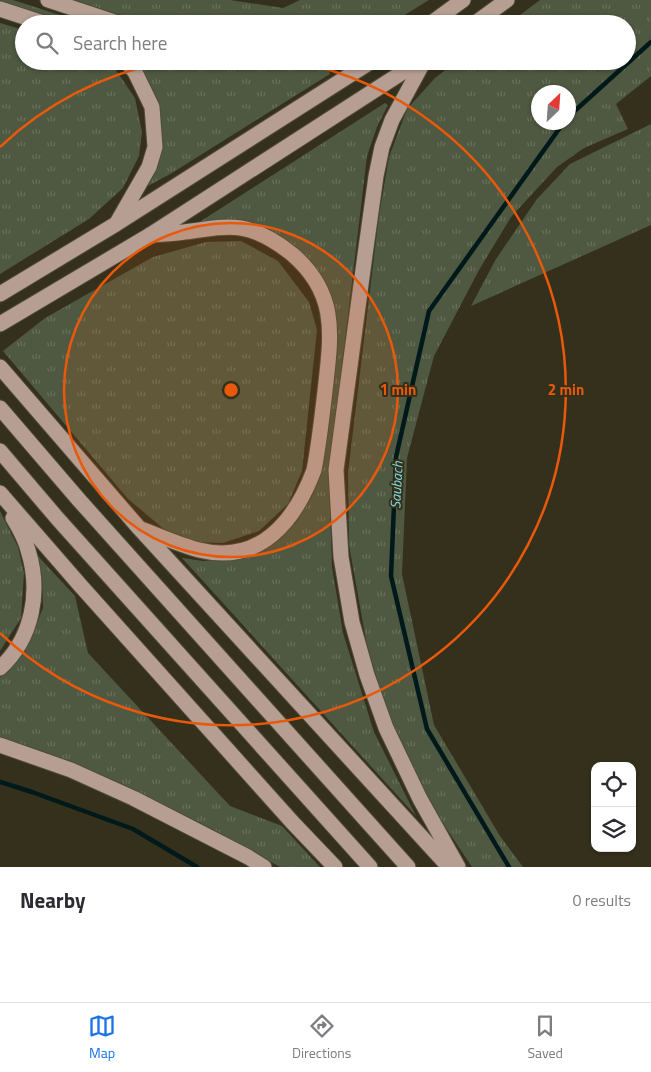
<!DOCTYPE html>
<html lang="en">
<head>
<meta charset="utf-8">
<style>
  body { margin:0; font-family:"Titillium Web",sans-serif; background:#f7f7f7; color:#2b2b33 }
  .controls { position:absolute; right:15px; bottom:15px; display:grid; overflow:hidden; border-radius:10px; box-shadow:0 1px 4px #0004 }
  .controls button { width:45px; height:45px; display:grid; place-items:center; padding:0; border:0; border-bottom:1px solid #e1e1e2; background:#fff; color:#2b2b33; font:25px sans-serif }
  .compass { position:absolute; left:531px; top:85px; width:45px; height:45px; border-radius:50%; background:#fff; box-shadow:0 1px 4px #0004; rotate:25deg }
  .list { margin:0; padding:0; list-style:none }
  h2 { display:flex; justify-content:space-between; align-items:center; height:65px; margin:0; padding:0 20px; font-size:21px }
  h2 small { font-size:16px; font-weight:400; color:#7c7c81 }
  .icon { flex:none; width:28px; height:28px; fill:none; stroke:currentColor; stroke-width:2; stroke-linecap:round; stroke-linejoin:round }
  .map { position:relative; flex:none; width:651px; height:867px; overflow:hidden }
  .search { position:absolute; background:#fff; box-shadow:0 1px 4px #0004; left:15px; right:15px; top:15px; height:55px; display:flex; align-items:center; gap:12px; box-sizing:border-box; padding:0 18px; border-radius:28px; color:#7c7c81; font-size:19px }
  .sheet { height:135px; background:#fff }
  nav { display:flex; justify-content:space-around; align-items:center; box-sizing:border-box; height:70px; border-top:1px solid #e1e1e2; background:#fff; font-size:14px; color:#7c7c81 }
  nav a { display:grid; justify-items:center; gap:2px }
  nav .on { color:#1a73e8 }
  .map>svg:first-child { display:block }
</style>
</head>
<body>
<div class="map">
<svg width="651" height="867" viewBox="0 0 651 867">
  <defs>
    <pattern id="grass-tufts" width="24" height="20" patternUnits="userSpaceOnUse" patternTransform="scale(1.25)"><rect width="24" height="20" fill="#4f5840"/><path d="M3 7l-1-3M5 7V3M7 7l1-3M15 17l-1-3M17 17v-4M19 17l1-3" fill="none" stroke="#68705b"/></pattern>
  </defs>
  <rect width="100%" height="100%" fill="#34301c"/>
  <!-- grass -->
  <g fill="url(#grass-tufts)" fill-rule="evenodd">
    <path d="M 0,0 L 13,0 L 88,24 L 64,24 L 0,3 Z"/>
    <path d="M 74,0 L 230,0 L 283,8 L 300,0 L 429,0 L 390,24 L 148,24 Z"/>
    <path d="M 540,0 L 651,0 L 651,76 L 616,104 L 628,129 L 584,148 L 557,167 L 511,217 L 479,270 L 434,356 L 407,458 L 402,574 L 434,725 L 500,836 L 523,867 L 472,867 L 444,825 L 416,778 L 387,711 L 367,646 L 349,545 L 348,473 L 379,215 L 389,157 L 407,109 L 435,78 L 457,61 L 627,61 L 627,24 L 508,24 ZM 538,92 L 568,92 L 568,122 L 538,122 Z"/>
    <path d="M 0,23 L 24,30 L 24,61 L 107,61 L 113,66 L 135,98 L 142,132 L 139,156 L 123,188 L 89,219 L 0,274 Z"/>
    <path d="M 135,61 L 207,61 L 252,69 L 294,69 L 327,65 L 330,74 L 172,173 L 148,186 L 157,166 L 162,140 L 156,99 L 147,78 Z"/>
    <path d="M 385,103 L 388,105 L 377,127 L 367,156 L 329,475 L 332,567 L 343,633 L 374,732 L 416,816 L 182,558 L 203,561 L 230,559 L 259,552 L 280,537 L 296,522 L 311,498 L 321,470 L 333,307 L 288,246 L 204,223 L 201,221 Z"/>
    <path d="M 651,124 L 651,225 L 471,306 L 496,259 L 537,199 L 570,164 Z"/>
    <path d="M 241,241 L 278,261 L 309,302 L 317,330 L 302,471 L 288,504 L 259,531 L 223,543 L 193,542 L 165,530 L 128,499 L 3,351 L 45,318 L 153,257 L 206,242 Z"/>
    <path d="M 0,511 L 18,547 L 24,573 L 21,618 L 0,651 Z"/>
    <path d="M 37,555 L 75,596 L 88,653 L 230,806 L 282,826 L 320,867 L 280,867 L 214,830 L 109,778 L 0,738 L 0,675 L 32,635 L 43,608 L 42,577 Z"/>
  </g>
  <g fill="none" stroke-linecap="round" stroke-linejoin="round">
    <!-- stream -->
    <g stroke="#00191b" stroke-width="4.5">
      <path d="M 568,117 L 651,42"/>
      <path d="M 0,782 L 32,792 L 133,829 L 197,867"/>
      <path d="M 509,867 L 427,729 L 391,576 L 396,457 L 429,311 L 564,122"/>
    </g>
    <!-- highway casing -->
    <g stroke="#504c39" stroke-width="17">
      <g id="highway">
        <path d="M 48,0 L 121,24"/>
        <path d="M 0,9 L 46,24"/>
        <path d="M 430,24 L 463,0"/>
        <path d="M 474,24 L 507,0"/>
        <path d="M 424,61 L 392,120 L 382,147 L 376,176 L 365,255 L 336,470 L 341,557 L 352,622 L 367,675 L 386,728 L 420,799 L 458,867"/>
        <path d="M 118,221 L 149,167 L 155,147 L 152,107 L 135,72 L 126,61"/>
        <path d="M 0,294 L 116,224 L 372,61"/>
        <path d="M 0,324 L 150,235 L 420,61"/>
        <path d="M 0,367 L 139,528 L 449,867"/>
        <path d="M 0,408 L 79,500 L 408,867"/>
        <path d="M 0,451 L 57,518 L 370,867"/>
        <path d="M 0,493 L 80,585 L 293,823 L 335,867"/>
        <path d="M 141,529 C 160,536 180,545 199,550 C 260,565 295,521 314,470 C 319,444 322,417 325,391 C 331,336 339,294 292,254 C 277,242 260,231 241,228 C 222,225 204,230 184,232 C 173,234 162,234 150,235"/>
        <path d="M 0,668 C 33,638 41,591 28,550 C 25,538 19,528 13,518"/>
        <path d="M 0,745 L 71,770 L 133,798 L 248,857 L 264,867"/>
      </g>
    </g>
    <!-- highway -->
    <use href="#highway" stroke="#b69e92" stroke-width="15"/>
  </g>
  <!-- distance rings -->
  <circle cx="231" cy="390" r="167" fill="#e8590c" fill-opacity=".12"/>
  <g fill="none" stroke="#e8590c" stroke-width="2.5">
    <circle cx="231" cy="390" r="167"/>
    <path d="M0 147A335 335 0 0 1 164 62M298 62A335 335 0 1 1 0 633"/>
  </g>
  <g text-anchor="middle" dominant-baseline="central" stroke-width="4" stroke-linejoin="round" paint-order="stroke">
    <!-- water labels -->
    <g font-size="14" font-style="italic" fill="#82dee6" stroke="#34301c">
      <text transform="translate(396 485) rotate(-87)">Saubach</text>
    </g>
  </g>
  <circle cx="231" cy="390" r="8" fill="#e8590c" stroke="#34301c" stroke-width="2.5"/>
  <g font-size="15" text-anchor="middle" font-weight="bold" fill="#e8590c" stroke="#34301c" stroke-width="4" stroke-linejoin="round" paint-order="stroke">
    <text x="398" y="395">1 min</text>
    <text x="566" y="395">2 min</text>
  </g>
</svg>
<div class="controls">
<button><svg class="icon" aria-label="locate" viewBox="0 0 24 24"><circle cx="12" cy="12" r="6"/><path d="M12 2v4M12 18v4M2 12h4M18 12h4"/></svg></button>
<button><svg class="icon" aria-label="layers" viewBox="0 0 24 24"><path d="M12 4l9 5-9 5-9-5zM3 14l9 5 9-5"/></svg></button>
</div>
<svg class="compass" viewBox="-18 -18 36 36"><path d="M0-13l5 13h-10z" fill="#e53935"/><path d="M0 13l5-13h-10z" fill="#7c7c81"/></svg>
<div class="search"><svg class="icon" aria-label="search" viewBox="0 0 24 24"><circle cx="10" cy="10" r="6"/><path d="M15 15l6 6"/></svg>Search here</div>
</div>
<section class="sheet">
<h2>Nearby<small>0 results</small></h2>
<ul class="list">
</ul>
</section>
<nav>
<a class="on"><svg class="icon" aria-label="map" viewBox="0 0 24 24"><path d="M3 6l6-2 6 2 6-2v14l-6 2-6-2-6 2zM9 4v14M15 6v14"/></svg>Map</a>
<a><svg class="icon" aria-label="directions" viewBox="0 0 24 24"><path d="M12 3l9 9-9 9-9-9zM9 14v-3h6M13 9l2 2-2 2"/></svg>Directions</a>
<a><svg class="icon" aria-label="saved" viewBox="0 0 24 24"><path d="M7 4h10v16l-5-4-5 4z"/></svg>Saved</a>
</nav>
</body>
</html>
